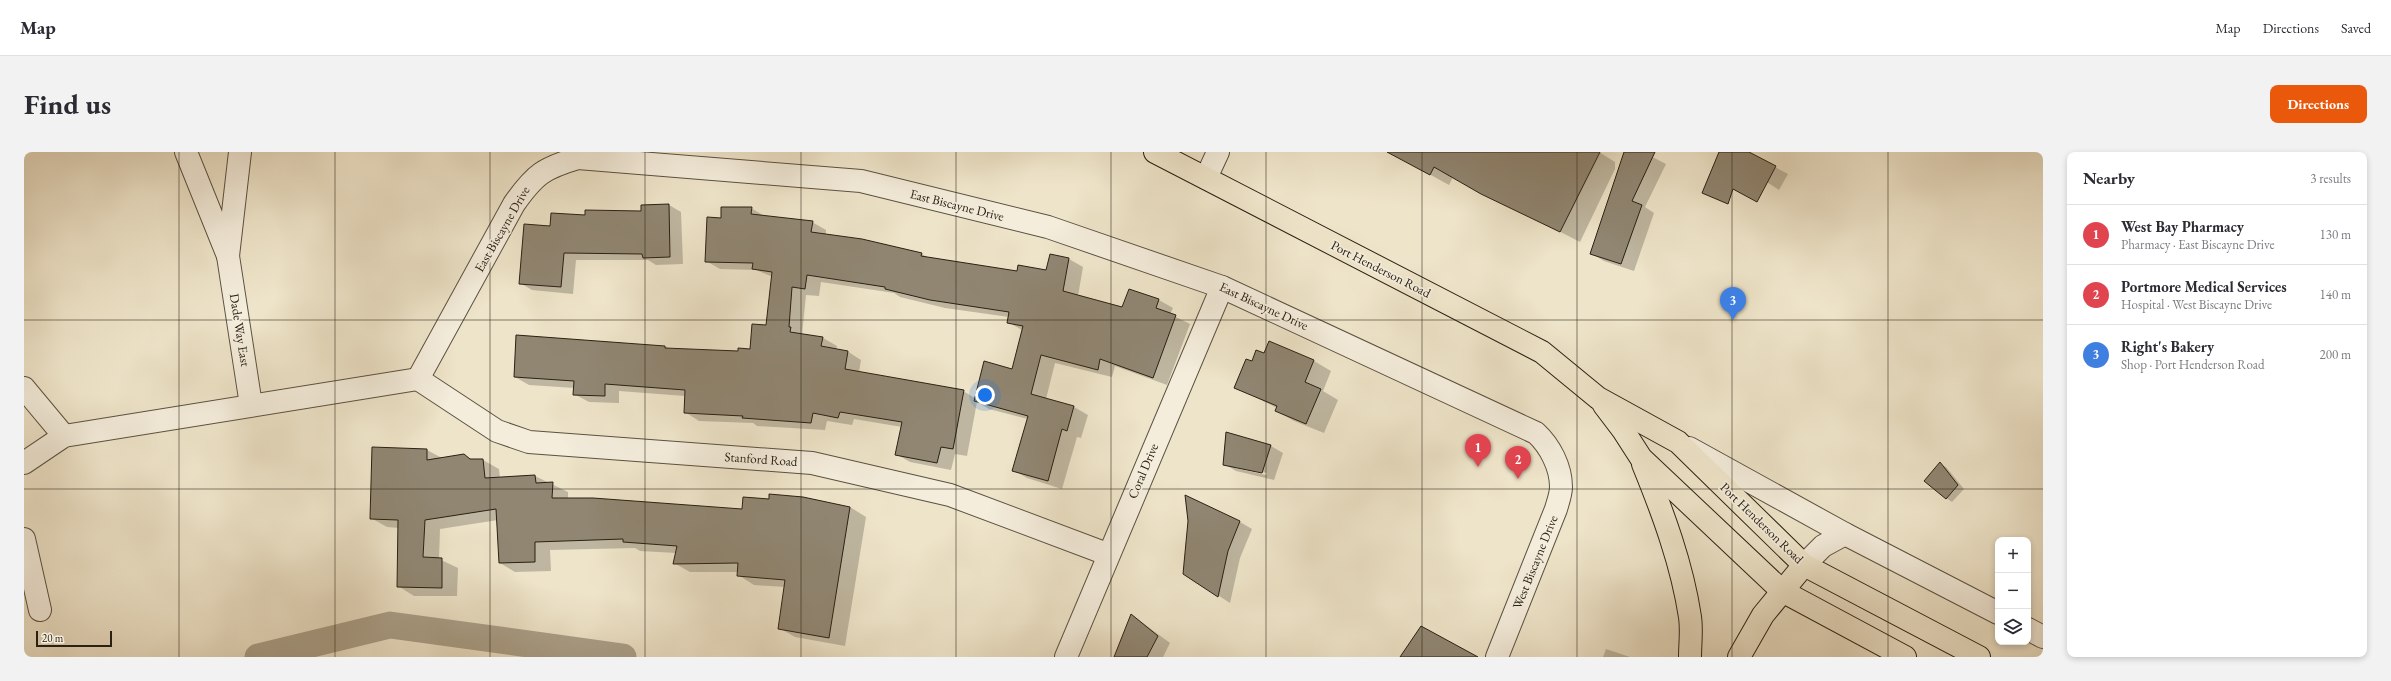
<!DOCTYPE html>
<html lang="en">
<head>
<meta charset="utf-8">
<style>
  body { margin:0; font-family:"EB Garamond",serif; background:#f2f2f3; color:#2b2b33 }
  .controls { position:absolute; right:12px; bottom:12px; display:grid; overflow:hidden; border-radius:8px; box-shadow:0 2px 6px #0003 }
  .controls button { width:36px; height:36px; display:grid; place-items:center; padding:0; border:0; border-bottom:1px solid #e1e1e2; background:#fff; color:#2b2b33; font:20px sans-serif }
  .scale { position:absolute; left:12px; bottom:10px; width:76px; box-sizing:border-box; padding-left:4px; border:2px solid #2a2014; border-top:0; font-size:11px; line-height:14px; white-space:nowrap; color:#2a2014; -webkit-text-stroke:3px #f4eddc; paint-order:stroke }
  .you { position:absolute; left:961px; top:243px; width:14px; height:14px; margin:-10px; border:3px solid #fff; border-radius:50%; background:#1a73e8; box-shadow:0 0 0 6px #1a73e833 }
  .badge { display:grid; place-items:center; width:26px; height:26px; border-radius:50%; background:#ea580c; color:#fff; font-size:13px; font-weight:700 }
  .pin { position:absolute; translate:-50% -33px; filter:drop-shadow(0 1px 2px #0008) }
  .pin::after { content:''; position:absolute; top:21px; width:14px; height:12px; background:inherit; clip-path:polygon(0 0,100% 0,50% 100%) }
  .list { margin:0; padding:0; list-style:none }
  h2 { display:flex; justify-content:space-between; align-items:center; height:52px; margin:0; padding:0 16px; font-size:17px }
  h2 small { font-size:13px; font-weight:400; color:#7c7c81 }
  .list li { display:grid; grid-template-columns:26px 1fr auto; gap:12px; align-items:center; box-sizing:border-box; height:60px; padding:0 16px; border-top:1px solid #e1e1e2 }
  .list b { display:block; font-size:15px; white-space:nowrap }
  .list p { margin:0; font-size:13px; white-space:nowrap; color:#7c7c81 }
  .list em { font-size:13px; font-style:normal; color:#7c7c81 }
  .icon { flex:none; width:22px; height:22px; fill:none; stroke:currentColor; stroke-width:2; stroke-linecap:round; stroke-linejoin:round }
  .map { position:relative; flex:none; width:2019px; height:505px; overflow:hidden; border-radius:8px }
  header { display:flex; align-items:center; gap:24px; box-sizing:border-box; height:56px; padding:0 20px; background:#fff; border-bottom:1px solid #e1e1e2 }
  header strong { font-size:19px }
  nav { display:flex; gap:22px; margin-inline-start:auto; font-size:14px }
  .intro { display:flex; align-items:center; justify-content:space-between; box-sizing:border-box; height:96px; padding:0 24px }
  h1 { margin:0; font-size:28px }
  .button { padding:10px 18px; border-radius:8px; background:#ea580c; color:#fff; font-size:14px; font-weight:700 }
  main { display:flex; gap:24px; padding:0 24px }
  aside { flex:1; background:#fff; border-radius:8px; box-shadow:0 2px 6px #0003 }
  .map>svg:first-child { display:block }
</style>
</head>
<body>
<header>
<strong>Map</strong>
<nav><a>Map</a><a>Directions</a><a>Saved</a></nav>
</header>
<div class="intro"><h1>Find us</h1><a class="button">Directions</a></div>
<main>
<div class="map">
<svg width="2019" height="505" viewBox="0 0 2019 505">
  <rect width="100%" height="100%" fill="#eee4c9"/>
  <filter id="stains"><feTurbulence type="fractalNoise" baseFrequency=".005" numOctaves="4"/><feColorMatrix values="0 0 0 0 .2 0 0 0 0 .09 0 0 0 0 .02 0 0 0 .5 -.17"/></filter>
  <radialGradient id="worn" r=".72"><stop offset=".6" stop-color="#630" stop-opacity="0"/><stop offset="1" stop-color="#630" stop-opacity=".3"/></radialGradient>
  <!-- shadow -->
  <g fill="#0003" fill-rule="evenodd">
    <path d="M 1365,0 L 1575,0 L 1591,10 L 1591,17 L 1556,90 L 1429,25 L 1425,33 Z"/>
    <path d="M 1601,0 L 1619,0 L 1642,12 L 1621,55 L 1630,61 L 1610,119 L 1580,109 L 1568,102 Z"/>
    <path d="M 1697,0 L 1723,0 L 1764,22 L 1755,38 Z"/>
    <path d="M 645,53 L 657,60 L 659,112 L 632,113 L 624,108 L 552,108 L 549,142 L 508,138 L 496,131 L 527,75 L 562,64 L 618,60 Z"/>
    <path d="M 727,56 L 742,65 L 788,70 L 802,78 L 802,83 L 898,102 L 906,107 L 994,120 L 1023,120 L 1045,107 L 1059,115 L 1054,144 L 1099,156 L 1105,138 L 1135,148 L 1149,156 L 1146,162 L 1166,172 L 1143,233 L 1091,214 L 1088,225 L 1031,211 L 1022,247 L 1050,255 L 1064,263 L 1057,286 L 1053,285 L 1038,337 L 1003,326 L 989,318 L 1004,267 L 965,257 L 953,250 L 943,304 L 931,302 L 927,318 L 886,310 L 872,302 L 878,275 L 830,267 L 828,273 L 803,269 L 801,278 L 733,274 L 729,271 L 675,269 L 661,260 L 661,244 L 595,239 L 595,251 L 565,250 L 550,242 L 551,236 L 505,233 L 491,225 L 641,194 L 646,198 L 715,200 L 727,198 L 743,174 L 749,125 L 732,118 L 696,117 L 682,109 L 698,67 ZM 797,130 L 870,141 L 876,145 L 921,156 L 985,165 L 984,170 L 998,178 L 989,218 L 951,246 L 939,239 L 835,220 L 837,208 L 823,199 L 812,198 L 813,194 L 799,186 L 778,183 L 782,143 L 795,144 Z"/>
    <path d="M 1245,191 L 1290,209 L 1307,219 L 1299,239 L 1314,248 L 1300,281 L 1270,269 L 1252,259 L 1253,256 L 1211,235 L 1228,211 L 1240,203 Z"/>
    <path d="M 1202,281 L 1247,294 L 1259,301 L 1250,328 L 1212,319 L 1200,312 ZM 1211,314 L 1243,321 L 1242,323 L 1211,316 Z"/>
    <path d="M 403,298 L 418,306 L 440,303 L 449,308 L 459,308 L 475,317 L 476,326 L 511,324 L 544,340 L 544,347 L 719,358 L 826,355 L 842,365 L 821,494 L 771,485 L 755,476 L 761,435 L 730,433 L 714,423 L 714,420 L 666,420 L 650,411 L 652,401 L 616,399 L 611,396 L 526,398 L 527,419 L 491,420 L 476,411 L 474,368 L 416,377 L 415,407 L 434,416 L 433,444 L 390,444 L 374,434 L 375,376 L 363,375 L 347,366 Z"/>
    <path d="M 1916,312 L 1922,315 L 1940,337 L 1928,350 L 1922,346 Z"/>
    <path d="M 1165,369 L 1216,370 L 1228,377 L 1216,406 L 1206,451 L 1160,421 Z"/>
    <path d="M 1108,463 L 1146,491 L 1139,505 L 1092,505 Z"/>
    <path d="M 1582,497 L 1606,505 L 1579,505 Z"/>
  </g>
  <g fill="none" stroke-linecap="round" stroke-linejoin="round">
    <!-- canal -->
    <path stroke="#aba18b" stroke-width="27" d="M 234,505 L 366,473 L 599,505"/>
  </g>
  <!-- building -->
  <g fill="#908672" stroke="#2a2014">
    <path d="M 1363,0 L 1576,0 L 1536,80 L 1457,42 L 1410,15 L 1406,23 Z"/>
    <path d="M 1600,0 L 1631,0 L 1608,49 L 1618,53 L 1597,112 L 1566,102 Z"/>
    <path d="M 1695,0 L 1725,0 L 1752,14 L 1733,50 L 1709,37 L 1704,52 L 1678,41 Z"/>
    <path d="M 645,52 L 646,105 L 619,106 L 618,102 L 540,101 L 537,135 L 495,132 L 500,72 L 526,74 L 527,61 L 561,63 L 561,58 L 617,59 L 617,53 Z"/>
    <path d="M 697,55 L 728,55 L 727,62 L 789,69 L 787,80 L 838,87 L 898,101 L 897,104 L 993,119 L 994,113 L 1022,118 L 1026,102 L 1045,106 L 1039,139 L 1098,155 L 1105,137 L 1135,147 L 1132,156 L 1152,163 L 1129,226 L 1076,207 L 1074,218 L 1017,203 L 1007,242 L 1050,254 L 1043,279 L 1038,277 L 1024,329 L 988,319 L 1004,264 L 950,249 L 960,209 L 988,217 L 999,174 L 983,171 L 985,160 L 906,148 L 861,137 L 861,135 L 783,123 L 781,137 L 768,135 L 765,175 L 767,175 L 766,180 L 799,185 L 797,194 L 824,199 L 821,217 L 940,238 L 929,297 L 917,295 L 913,311 L 871,303 L 878,270 L 816,260 L 814,266 L 789,261 L 787,271 L 718,266 L 719,264 L 660,261 L 661,238 L 581,232 L 581,244 L 549,243 L 550,229 L 490,225 L 492,183 L 641,194 L 641,196 L 714,199 L 714,196 L 726,197 L 728,172 L 742,173 L 748,120 L 728,117 L 729,111 L 681,110 L 683,65 L 697,66 Z"/>
    <path d="M 1245,189 L 1290,208 L 1281,230 L 1297,237 L 1282,272 L 1251,259 L 1253,254 L 1210,236 L 1222,207 L 1228,209 L 1232,198 L 1240,201 Z"/>
    <path d="M 1202,280 L 1247,293 L 1238,321 L 1199,313 Z"/>
    <path d="M 348,295 L 403,297 L 403,308 L 440,302 L 446,307 L 459,307 L 461,326 L 511,323 L 512,331 L 529,330 L 528,346 L 569,346 L 718,357 L 719,345 L 745,347 L 745,342 L 779,345 L 826,355 L 805,486 L 754,477 L 761,428 L 713,424 L 714,411 L 649,412 L 653,394 L 599,390 L 599,387 L 511,390 L 511,410 L 475,411 L 472,357 L 401,368 L 399,405 L 418,406 L 418,436 L 373,435 L 374,368 L 346,367 Z"/>
    <path d="M 1916,310 L 1934,333 L 1922,347 L 1900,329 Z"/>
    <path d="M 1161,343 L 1216,369 L 1204,399 L 1194,445 L 1159,422 L 1164,369 Z"/>
    <path d="M 1107,462 L 1134,484 L 1123,505 L 1090,505 Z"/>
    <path d="M 1397,474 L 1454,505 L 1376,505 Z"/>
  </g>
  <g fill="none" stroke-linecap="round" stroke-linejoin="round">
    <!-- minor casing -->
    <g stroke="#5b5141" stroke-width="24">
      <g id="minor">
        <path d="M 162,0 L 204,104 L 216,0"/>
        <path d="M 1182,26 L 1194,0"/>
        <path d="M 204,104 L 227,253"/>
        <path d="M 394,227 L 490,52 C 511,22 520,16 554,6 L 837,29 L 1024,75 L 1198,135 L 1512,281 C 1526,294 1537,315 1537,335 C 1537,342 1534,350 1532,357 L 1473,505"/>
        <path d="M 394,227 L 473,279 L 505,290 L 788,311 L 926,343 L 1083,402"/>
        <path d="M 0,236 L 40,284"/>
        <path d="M 1665,296 L 1821,382 L 1974,461"/>
        <path d="M 0,311 L 40,284 L 394,227"/>
        <path d="M 0,387 L 16,458"/>
        <path d="M 1780,413 L 1799,394 L 1821,382"/>
        <path d="M 2004,477 L 2019,485"/>
        <path d="M 1042,505 L 1198,135"/>
      </g>
    </g>
    <!-- major casing -->
    <g stroke="#2a2014" stroke-width="24">
      <g id="major">
        <path d="M 1131,0 L 1518,200 L 1574,246 L 1654,290 L 1780,413 L 1955,505"/>
        <path d="M 1580,253 L 1599,278 L 1617,306 L 1758,439 L 1881,505"/>
        <path d="M 1619,312 C 1639,361 1658,412 1666,465 C 1668,478 1666,492 1666,505"/>
        <path d="M 1715,505 L 1739,463 L 1780,413"/>
      </g>
    </g>
    <!-- minor -->
    <use href="#minor" stroke="#f4eddc" stroke-width="22"/>
    <!-- major -->
    <use href="#major" stroke="#eee4c9" stroke-width="22"/>
  </g>
  <!-- grid -->
  <path fill="none" stroke="#2a2014" stroke-width="1" stroke-opacity="0.55" d="M 155,0 L 155,505M 311,0 L 311,505M 466,0 L 466,505M 621,0 L 621,505M 777,0 L 777,505M 932,0 L 932,505M 1087,0 L 1087,505M 1242,0 L 1242,505M 1398,0 L 1398,505M 1553,0 L 1553,505M 1708,0 L 1708,505M 1864,0 L 1864,505M 0,168 L 2019,168M 0,337 L 2019,337"/>
  <g text-anchor="middle" dominant-baseline="central" stroke-width="3.5" stroke-linejoin="round" paint-order="stroke">
    <!-- street labels -->
    <g font-size="13" fill="#2a2014" stroke="#f4eddc">
      <text transform="translate(933 53) rotate(14)">East Biscayne Drive</text>
      <text transform="translate(478 77) rotate(-60)">East Biscayne Drive</text>
      <text transform="translate(1357 117) rotate(27)">Port Henderson Road</text>
      <text transform="translate(1240 154) rotate(25)">East Biscayne Drive</text>
      <text transform="translate(216 178) rotate(81)">Dade Way East</text>
      <text transform="translate(737 307) rotate(4)">Stanford Road</text>
      <text transform="translate(1119 319) rotate(-67)">Coral Drive</text>
      <text transform="translate(1738 371) rotate(44)">Port Henderson Road</text>
      <text transform="translate(1511 410) rotate(-68)">West Biscayne Drive</text>
    </g>
  </g>
  <rect width="100%" height="100%" filter="url(#stains)"/>
  <rect width="100%" height="100%" fill="url(#worn)"/>
</svg>
<div class="controls">
<button>+</button>
<button>−</button>
<button><svg class="icon" aria-label="layers" viewBox="0 0 24 24"><path d="M12 4l9 5-9 5-9-5zM3 14l9 5 9-5"/></svg></button>
</div>
<div class="scale">20 m</div>
<div class="you"></div>
<div class="pin badge" style="left:1454px;top:315px;background:#e0444e">1</div>
<div class="pin badge" style="left:1494px;top:327px;background:#e0444e">2</div>
<div class="pin badge" style="left:1709px;top:168px;background:#3f7fe0">3</div>
</div>
<aside>
<h2>Nearby<small>3 results</small></h2>
<ul class="list">
<li><span class="badge" style="background:#e0444e">1</span><div><b>West Bay Pharmacy</b><p>Pharmacy · East Biscayne Drive</p></div><em>130 m</em></li>
<li><span class="badge" style="background:#e0444e">2</span><div><b>Portmore Medical Services</b><p>Hospital · West Biscayne Drive</p></div><em>140 m</em></li>
<li><span class="badge" style="background:#3f7fe0">3</span><div><b>Right's Bakery</b><p>Shop · Port Henderson Road</p></div><em>200 m</em></li>
</ul>
</aside>
</main>
</body>
</html>
